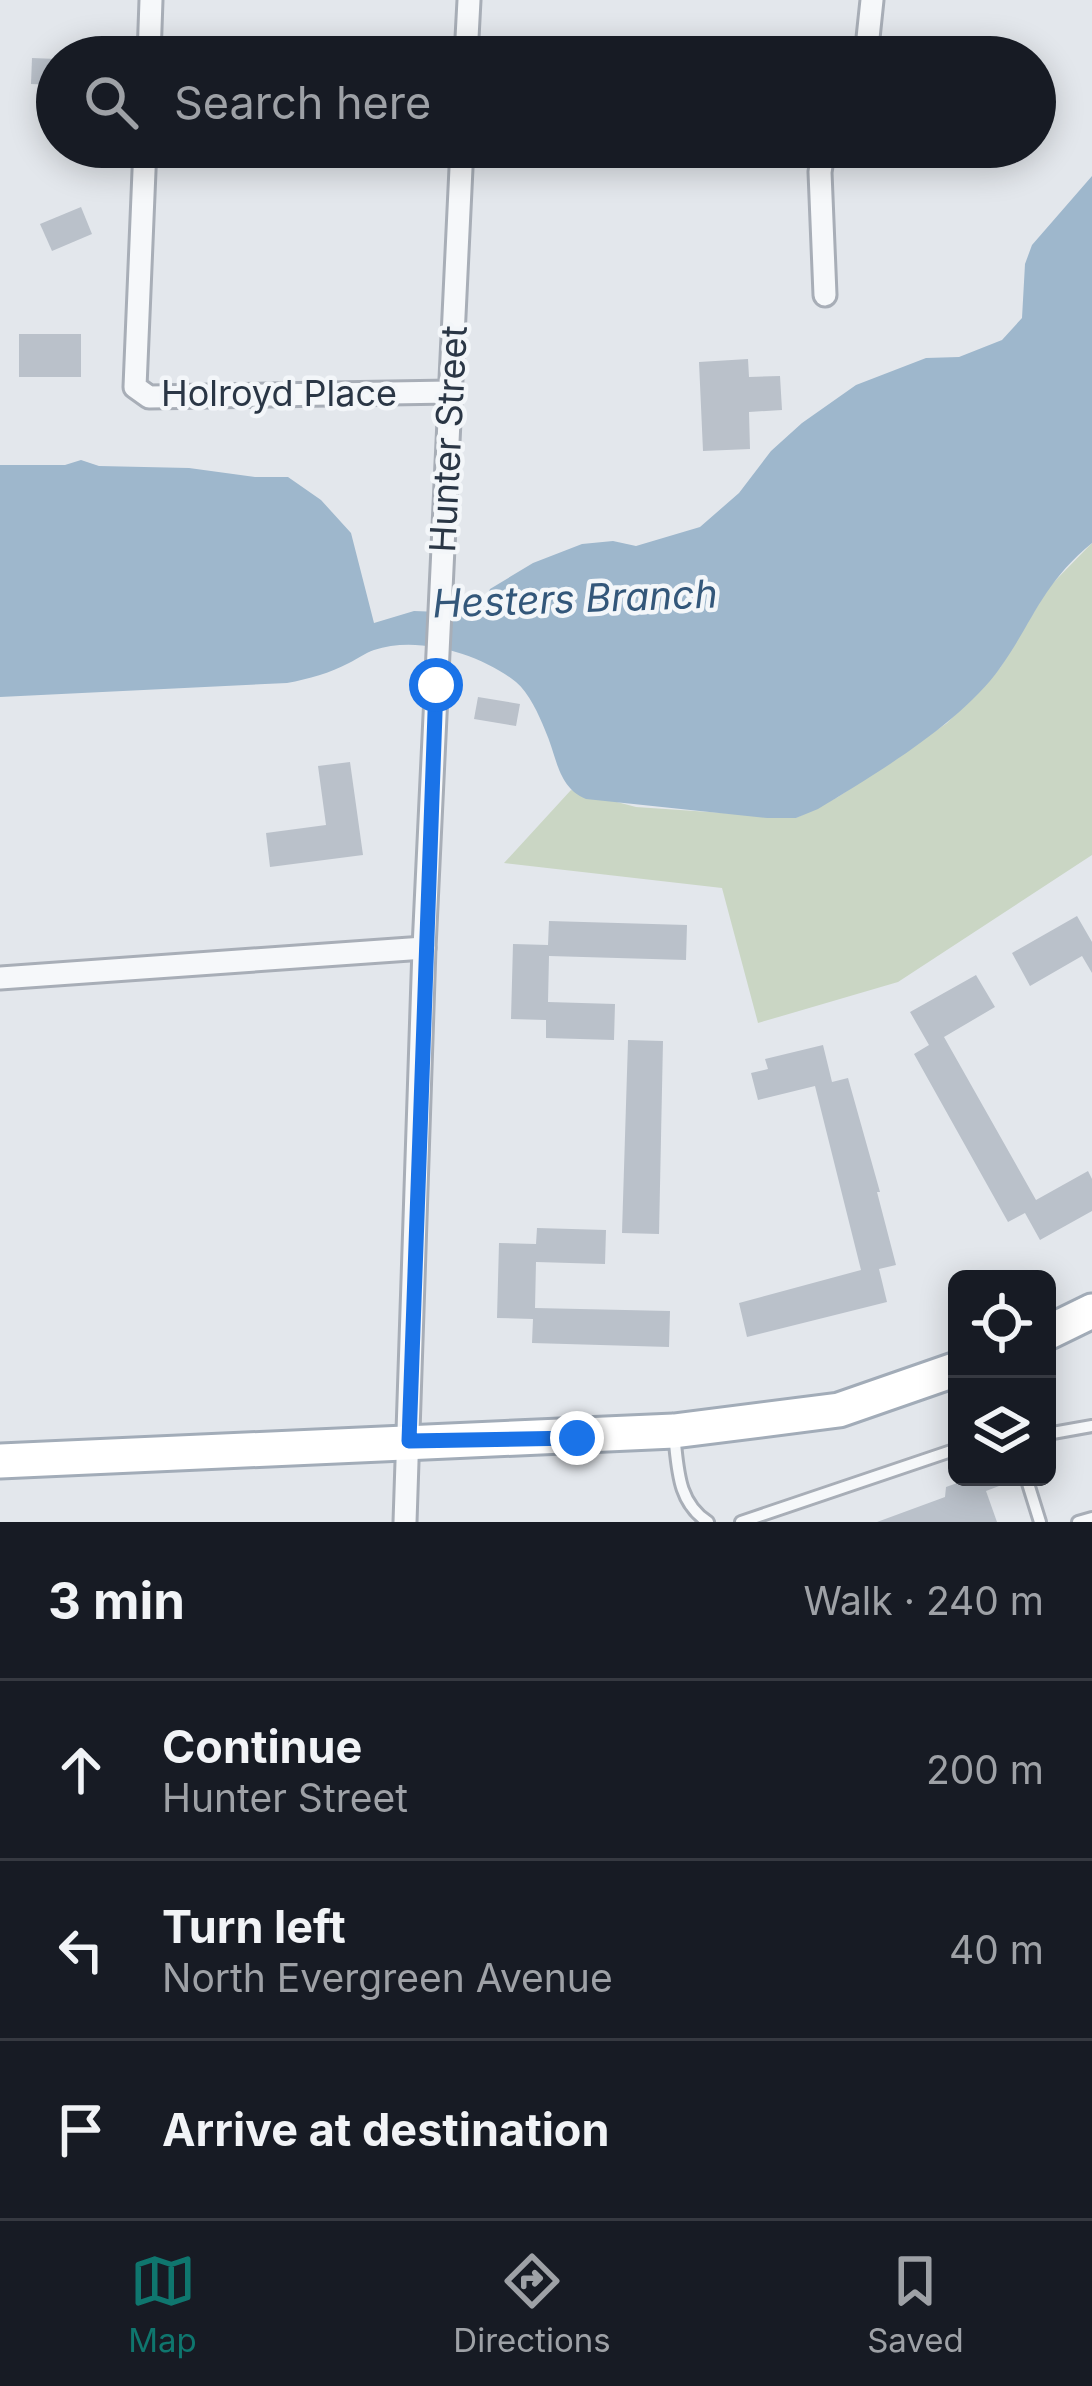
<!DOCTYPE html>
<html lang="en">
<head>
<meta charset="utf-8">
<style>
  body { margin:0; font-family:Inter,sans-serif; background:#242831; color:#f1f3f6 }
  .controls { position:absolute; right:36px; bottom:36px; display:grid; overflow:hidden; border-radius:18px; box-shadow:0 6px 30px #0003 }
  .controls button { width:108px; height:108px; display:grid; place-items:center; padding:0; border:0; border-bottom:3px solid #363941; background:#171b24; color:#f1f3f6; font:60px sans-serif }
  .stop { position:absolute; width:36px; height:36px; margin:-27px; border:9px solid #1a73e8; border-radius:50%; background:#fff }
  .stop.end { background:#1a73e8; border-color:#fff; box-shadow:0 3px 12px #0008 }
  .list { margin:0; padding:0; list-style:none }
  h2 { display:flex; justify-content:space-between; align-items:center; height:156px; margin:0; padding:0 48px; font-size:51px }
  h2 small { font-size:39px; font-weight:400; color:#9ea1a6 }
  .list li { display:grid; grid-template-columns:78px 1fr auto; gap:36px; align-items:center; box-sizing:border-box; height:180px; padding:0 48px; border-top:3px solid #363941 }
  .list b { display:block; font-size:45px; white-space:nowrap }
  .list p { margin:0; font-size:39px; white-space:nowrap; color:#9ea1a6 }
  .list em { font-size:39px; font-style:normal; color:#9ea1a6 }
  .icon { flex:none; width:66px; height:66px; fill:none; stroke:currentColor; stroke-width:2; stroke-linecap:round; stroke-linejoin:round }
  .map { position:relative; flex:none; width:1092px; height:1522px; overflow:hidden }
  .search { position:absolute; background:#171b24; box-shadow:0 6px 30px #0003; left:36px; right:36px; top:36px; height:132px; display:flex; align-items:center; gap:30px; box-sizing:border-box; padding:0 42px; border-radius:66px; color:#9ea1a6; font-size:45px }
  .sheet { height:696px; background:#171b24 }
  nav { display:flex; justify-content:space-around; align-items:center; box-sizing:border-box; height:168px; border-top:3px solid #363941; background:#171b24; font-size:33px; color:#9ea1a6 }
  nav a { display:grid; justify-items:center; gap:6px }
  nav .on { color:#0f766e }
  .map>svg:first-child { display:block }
</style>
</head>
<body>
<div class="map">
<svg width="1092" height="1522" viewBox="0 0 1092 1522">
  <rect width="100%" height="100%" fill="#e3e7ec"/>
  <!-- green -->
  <path fill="#cad6c4" d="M 1092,543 L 1092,855 L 898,982 L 758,1023 L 722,888 L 504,863 L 571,790 L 636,807 L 796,818 L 838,797 L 947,723 L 1000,668 L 1049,587 Z"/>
  <!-- water -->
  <path fill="#9eb7cc" d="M 1092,176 L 1092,543 C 1042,584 1034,620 1000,668 C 961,723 876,774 818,809 L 796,818 L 767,818 L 586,799 C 557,787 557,756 545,730 C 539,715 529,693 516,682 C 481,654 418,635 374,650 C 365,653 357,659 349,663 C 330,673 309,679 287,683 L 0,697 L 0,465 L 65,465 L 81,460 L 99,466 L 189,468 L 255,477 L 288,477 L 321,500 L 351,533 L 374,623 L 414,611 L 467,613 L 485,602 L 490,589 L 533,563 L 582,544 L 613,541 L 636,546 L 700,527 L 739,493 L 771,451 L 802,423 L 856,385 L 926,358 L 959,357 L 1002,340 L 1022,318 L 1025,264 L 1032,245 Z"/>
  <!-- building -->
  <g fill="#bac1ca">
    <path d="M 32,58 L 57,59 L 57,85 L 31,84 Z"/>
    <path d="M 44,91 L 57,93 L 57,125 L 40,122 Z"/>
    <path d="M 81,207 L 92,234 L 52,251 L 40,224 Z"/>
    <rect x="19" y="334" width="62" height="43"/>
    <path d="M 748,359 L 749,377 L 780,376 L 782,410 L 749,412 L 750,449 L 703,451 L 699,362 Z"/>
    <path d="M 478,697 L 520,704 L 516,726 L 474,719 Z"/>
    <path d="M 350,762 L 363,855 L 270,867 L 266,833 L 326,825 L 318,766 Z"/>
    <path d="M 1077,916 L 1092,942 L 1092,973 L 1082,956 L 1030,986 L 1012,953 Z"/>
    <path d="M 549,921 L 687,925 L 686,960 L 549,956 L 548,1002 L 615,1004 L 614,1040 L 546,1038 L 546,1020 L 511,1019 L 513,944 L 548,945 Z"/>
    <path d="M 976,975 L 995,1007 L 944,1037 L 1036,1200 L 1088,1171 L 1092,1179 L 1092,1211 L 1040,1240 L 1025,1213 L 1008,1222 L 914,1054 L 929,1045 L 910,1012 Z"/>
    <path d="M 628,1040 L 663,1041 L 659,1234 L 622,1233 Z"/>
    <path d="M 823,1045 L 832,1082 L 848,1078 L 880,1192 L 877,1192 L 896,1265 L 879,1269 L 887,1302 L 747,1337 L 739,1303 L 861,1270 L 815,1086 L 758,1100 L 751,1073 L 768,1069 L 765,1059 Z"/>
    <path d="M 537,1228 L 606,1230 L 605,1264 L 536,1262 L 535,1308 L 670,1311 L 669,1347 L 532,1343 L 533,1319 L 497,1318 L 499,1243 L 536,1244 Z"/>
    <path d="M 974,1477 L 995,1477 L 999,1486 L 986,1491 L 997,1522 L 877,1522 L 945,1497 L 946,1487 Z"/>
  </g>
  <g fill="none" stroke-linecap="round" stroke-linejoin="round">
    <!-- service casing -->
    <g stroke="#a8aeb7" stroke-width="16">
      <g id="service">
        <path d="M 674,1434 C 678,1468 677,1502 708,1522"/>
        <path d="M 1047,1434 L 1092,1426"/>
        <path d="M 1026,1477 L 1040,1522"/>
        <path d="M 741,1522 L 957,1449"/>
        <path d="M 1078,1522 L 1092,1518"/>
      </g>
    </g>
    <!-- minor casing -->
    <g stroke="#a8aeb7" stroke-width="27">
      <g id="minor">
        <path d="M 149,57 L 151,0"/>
        <path d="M 466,57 L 469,0"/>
        <path d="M 866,57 L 872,0"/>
        <path d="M 145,147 L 135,387 L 149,397 L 450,392"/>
        <path d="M 824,147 L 820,172 L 825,295"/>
        <path d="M 0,978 L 424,948"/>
        <path d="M 405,1522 L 424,948 L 462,147"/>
      </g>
    </g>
    <!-- primary casing -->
    <g stroke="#a2acb8" stroke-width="39">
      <g id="primary">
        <path d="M 1047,1333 L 1092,1311"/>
        <path d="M 0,1461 L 674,1431 L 839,1410 L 957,1369"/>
      </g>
    </g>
    <!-- service -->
    <use href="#service" stroke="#f6f8fa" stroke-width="10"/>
    <!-- minor -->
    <use href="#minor" stroke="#f6f8fa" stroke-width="21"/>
    <!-- primary -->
    <use href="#primary" stroke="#fff" stroke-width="33"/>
  </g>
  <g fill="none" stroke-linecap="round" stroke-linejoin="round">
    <!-- route -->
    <path stroke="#1a73e8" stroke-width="15" d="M 436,685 L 409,1441 L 577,1438"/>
  </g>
  <g text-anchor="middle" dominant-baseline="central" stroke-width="9" stroke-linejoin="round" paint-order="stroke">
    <!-- street labels -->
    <g font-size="36" fill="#2a3645" stroke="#f3f6f9">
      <text x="279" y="393">Holroyd Place</text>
      <text transform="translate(448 439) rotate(-87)">Hunter Street</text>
    </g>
    <!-- water labels -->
    <g font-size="39" font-style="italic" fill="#33577a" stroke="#f3f6f9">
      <text transform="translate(575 598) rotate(-2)">Hesters Branch</text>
    </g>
  </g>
</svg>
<div class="controls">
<button><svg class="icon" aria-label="locate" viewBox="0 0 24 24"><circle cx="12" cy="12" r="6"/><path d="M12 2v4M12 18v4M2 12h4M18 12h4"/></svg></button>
<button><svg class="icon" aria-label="layers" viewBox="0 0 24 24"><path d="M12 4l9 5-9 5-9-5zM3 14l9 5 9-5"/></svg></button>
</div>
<div class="stop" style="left:436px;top:685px"></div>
<div class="stop end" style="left:577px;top:1438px"></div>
<div class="search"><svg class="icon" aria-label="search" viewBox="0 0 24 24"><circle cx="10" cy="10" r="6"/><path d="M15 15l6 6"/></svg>Search here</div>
</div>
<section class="sheet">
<h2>3 min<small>Walk · 240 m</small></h2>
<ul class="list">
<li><svg class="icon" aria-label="ahead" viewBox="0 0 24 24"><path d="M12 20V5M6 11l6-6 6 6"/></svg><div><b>Continue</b><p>Hunter Street</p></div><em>200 m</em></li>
<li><svg class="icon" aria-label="left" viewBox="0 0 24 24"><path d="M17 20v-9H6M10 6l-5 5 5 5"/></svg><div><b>Turn left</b><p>North Evergreen Avenue</p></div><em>40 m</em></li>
<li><svg class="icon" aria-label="arrive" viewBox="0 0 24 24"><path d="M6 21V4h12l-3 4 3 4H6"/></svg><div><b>Arrive at destination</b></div></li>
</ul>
</section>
<nav>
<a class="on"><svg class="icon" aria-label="map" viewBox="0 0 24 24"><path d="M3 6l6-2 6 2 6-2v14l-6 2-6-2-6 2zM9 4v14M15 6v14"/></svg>Map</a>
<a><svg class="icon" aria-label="directions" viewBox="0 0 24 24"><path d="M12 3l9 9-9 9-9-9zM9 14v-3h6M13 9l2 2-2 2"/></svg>Directions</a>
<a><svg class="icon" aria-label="saved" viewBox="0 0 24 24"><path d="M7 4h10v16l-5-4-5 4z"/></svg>Saved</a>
</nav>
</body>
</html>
